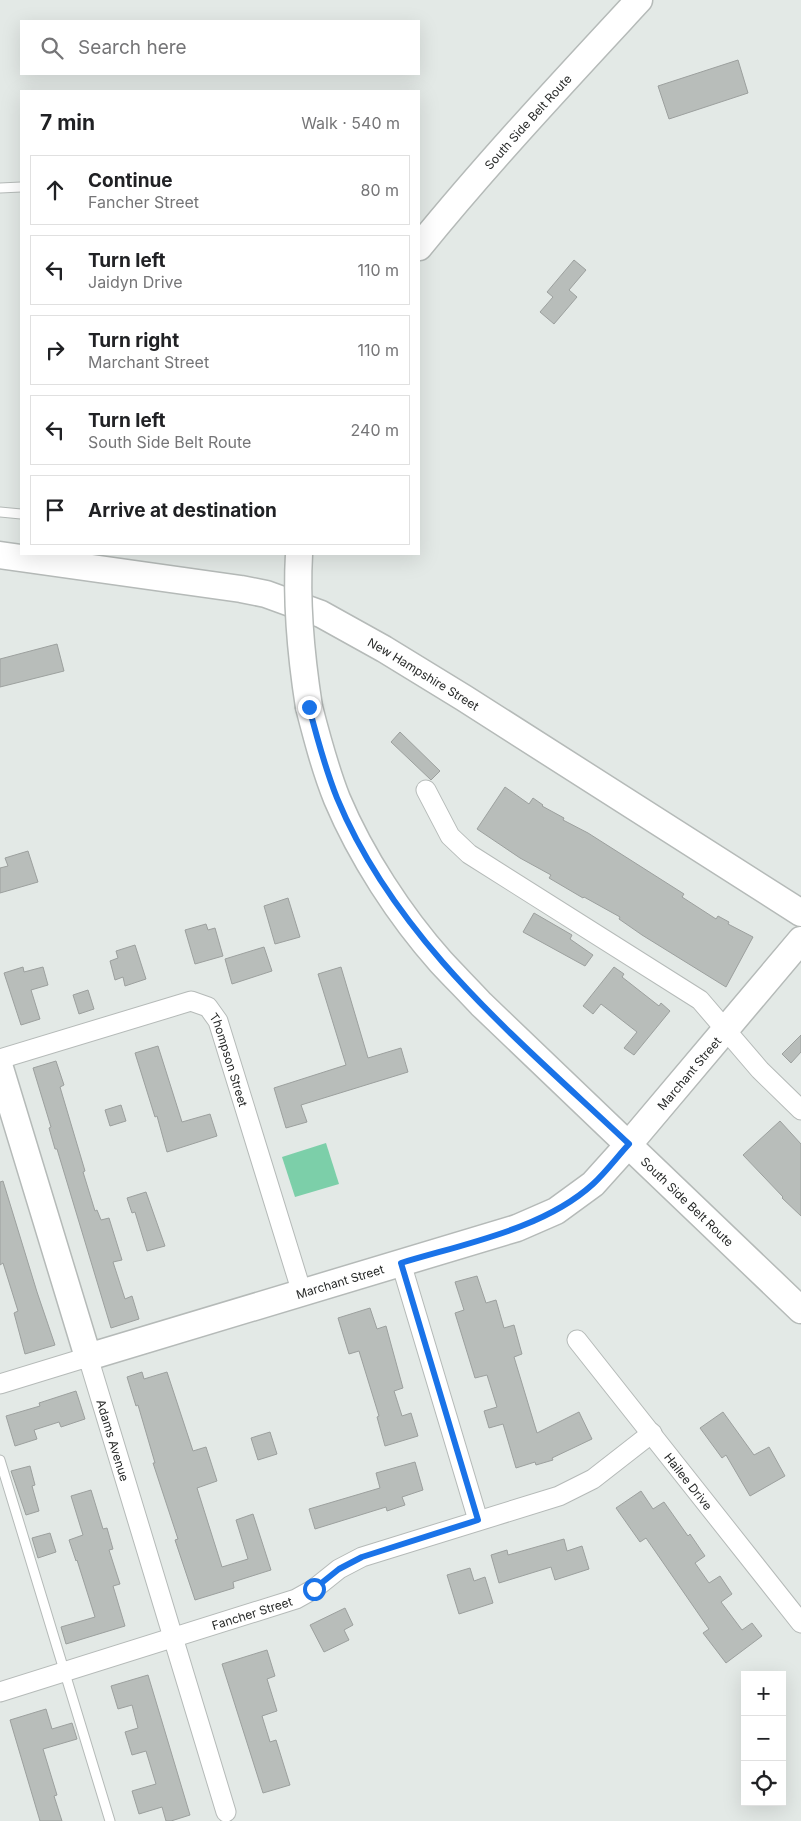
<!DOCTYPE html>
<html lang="en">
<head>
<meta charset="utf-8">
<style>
  body { margin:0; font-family:Inter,sans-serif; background:#f2f2f2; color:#202124 }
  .controls { position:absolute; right:15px; bottom:15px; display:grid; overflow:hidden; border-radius:0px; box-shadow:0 5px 20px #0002 }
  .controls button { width:45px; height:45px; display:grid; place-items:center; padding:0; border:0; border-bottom:1px solid #e0e0e0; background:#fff; color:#202124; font:25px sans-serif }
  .stop { position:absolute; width:15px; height:15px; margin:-11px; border:4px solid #1a73e8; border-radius:50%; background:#fff }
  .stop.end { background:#1a73e8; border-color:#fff; box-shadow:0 1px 5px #0008 }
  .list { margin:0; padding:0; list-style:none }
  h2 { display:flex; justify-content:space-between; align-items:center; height:65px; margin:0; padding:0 20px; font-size:21px }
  h2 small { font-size:16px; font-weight:400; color:#757577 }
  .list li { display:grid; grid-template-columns:32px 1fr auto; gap:15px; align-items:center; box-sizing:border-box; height:70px; margin:0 10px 10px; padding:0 10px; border:1px solid #e0e0e0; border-radius:0px }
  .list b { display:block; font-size:19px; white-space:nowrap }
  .list p { margin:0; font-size:16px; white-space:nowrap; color:#757577 }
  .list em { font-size:16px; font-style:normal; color:#757577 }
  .icon { flex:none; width:28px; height:28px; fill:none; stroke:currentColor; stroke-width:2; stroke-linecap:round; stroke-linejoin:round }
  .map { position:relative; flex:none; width:801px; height:1821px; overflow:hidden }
  .search { position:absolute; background:#fff; box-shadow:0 5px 20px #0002; left:20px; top:20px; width:400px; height:55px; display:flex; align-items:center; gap:12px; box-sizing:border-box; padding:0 18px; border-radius:0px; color:#757577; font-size:19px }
  .panel { position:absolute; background:#fff; box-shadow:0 5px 20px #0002; left:20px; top:90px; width:400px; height:465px; border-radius:0px }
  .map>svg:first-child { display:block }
</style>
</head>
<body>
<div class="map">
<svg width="801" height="1821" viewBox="0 0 801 1821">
  <rect width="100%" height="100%" fill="#e3e9e6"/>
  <!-- green -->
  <path fill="#7ccfa9" d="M 326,1143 L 339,1184 L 295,1197 L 282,1157 Z"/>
  <!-- building -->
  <g fill="#b8bdba" stroke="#9ca09e">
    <path d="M 738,60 L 748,93 L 669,119 L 658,86 Z"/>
    <path d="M 574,260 L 586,270 L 569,290 L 577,297 L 554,324 L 540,312 L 553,297 L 547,292 Z"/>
    <path d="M 57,644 L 64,671 L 0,687 L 0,659 Z"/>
    <path d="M 400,732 L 440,771 L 431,780 L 391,742 Z"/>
    <path d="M 505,787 L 529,804 L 533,798 L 543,805 L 542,806 L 564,818 L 563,820 L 588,833 L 684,894 L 682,897 L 716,919 L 718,916 L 729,922 L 728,924 L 753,937 L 726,987 L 642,935 L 619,919 L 620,917 L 584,897 L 583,898 L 549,878 L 551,875 L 520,858 L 477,829 Z"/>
    <path d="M 28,851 L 38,882 L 0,893 L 0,868 L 8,866 L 5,858 Z"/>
    <path d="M 288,898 L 300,937 L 275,944 L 264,906 Z"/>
    <path d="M 534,913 L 572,935 L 570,939 L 593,955 L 585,966 L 523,932 Z"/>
    <path d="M 206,924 L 208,930 L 215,928 L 223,956 L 195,964 L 185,930 Z"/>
    <path d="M 135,945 L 146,979 L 125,986 L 123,977 L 115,980 L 110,961 L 118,958 L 116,951 Z"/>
    <path d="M 264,947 L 272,971 L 232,984 L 225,959 Z"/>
    <path d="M 23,967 L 24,972 L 43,967 L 48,985 L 31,990 L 40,1019 L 21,1025 L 4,973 Z"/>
    <path d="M 341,967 L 368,1058 L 401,1048 L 408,1072 L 301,1105 L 307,1122 L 286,1128 L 274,1088 L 346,1065 L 318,974 Z"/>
    <path d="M 614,967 L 624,974 L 622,977 L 659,1006 L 661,1003 L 670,1011 L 634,1055 L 624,1048 L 637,1032 L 601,1004 L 593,1014 L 583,1006 Z"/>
    <path d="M 88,990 L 94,1009 L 79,1014 L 73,995 Z"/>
    <path d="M 801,1035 L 801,1052 L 791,1063 L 782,1054 Z"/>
    <path d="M 158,1046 L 182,1122 L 210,1114 L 217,1136 L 167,1152 L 157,1116 L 155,1117 L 135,1053 Z"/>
    <path d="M 56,1061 L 64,1085 L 60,1087 L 85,1171 L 83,1172 L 95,1211 L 97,1210 L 101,1220 L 109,1218 L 122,1260 L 113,1262 L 125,1299 L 132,1296 L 139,1319 L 111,1328 L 57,1149 L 55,1149 L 49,1128 L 51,1127 L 33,1068 Z"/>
    <path d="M 121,1105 L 126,1121 L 110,1126 L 105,1110 Z"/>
    <path d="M 780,1121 L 801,1144 L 801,1216 L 782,1198 L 783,1197 L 743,1155 Z"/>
    <path d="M 3,1181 L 37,1292 L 55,1345 L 25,1354 L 14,1313 L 18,1311 L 3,1263 L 0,1265 L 0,1182 Z"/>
    <path d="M 146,1192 L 165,1246 L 147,1251 L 135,1212 L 132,1213 L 127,1198 Z"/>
    <path d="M 477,1276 L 486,1303 L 496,1300 L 504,1328 L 514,1325 L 522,1354 L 514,1357 L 537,1433 L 579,1412 L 592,1439 L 552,1458 L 553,1460 L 536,1465 L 535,1462 L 516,1468 L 503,1424 L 489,1428 L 484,1411 L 497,1407 L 487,1375 L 475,1378 L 455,1313 L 464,1310 L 455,1282 Z"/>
    <path d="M 370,1308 L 377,1329 L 386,1326 L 403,1388 L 394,1391 L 402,1416 L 411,1413 L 418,1436 L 385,1446 L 377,1417 L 379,1416 L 359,1351 L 349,1354 L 338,1318 Z"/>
    <path d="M 142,1372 L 144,1379 L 167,1372 L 193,1451 L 206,1447 L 217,1481 L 197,1488 L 222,1567 L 248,1559 L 236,1520 L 253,1514 L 271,1570 L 233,1582 L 234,1588 L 195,1600 L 175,1540 L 178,1539 L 153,1463 L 155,1463 L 138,1405 L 136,1406 L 127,1377 Z"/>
    <path d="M 76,1391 L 85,1419 L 61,1427 L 59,1422 L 34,1430 L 37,1439 L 15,1446 L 6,1416 L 40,1406 L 39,1403 Z"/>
    <path d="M 723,1412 L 754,1455 L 769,1447 L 785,1476 L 750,1496 L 726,1455 L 722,1458 L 700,1428 Z"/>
    <path d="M 270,1432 L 277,1454 L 258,1460 L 251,1438 Z"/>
    <path d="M 415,1462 L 423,1490 L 402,1497 L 405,1505 L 387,1511 L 386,1507 L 315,1529 L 309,1509 L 380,1488 L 376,1473 Z"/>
    <path d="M 30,1466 L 35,1485 L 32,1486 L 39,1511 L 26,1515 L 11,1471 Z"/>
    <path d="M 91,1490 L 103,1529 L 107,1528 L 113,1549 L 109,1550 L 120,1584 L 113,1586 L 125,1626 L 66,1644 L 61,1627 L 95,1617 L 77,1560 L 76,1561 L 69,1540 L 83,1535 L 71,1496 Z"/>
    <path d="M 641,1491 L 653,1509 L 664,1502 L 688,1536 L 690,1534 L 705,1556 L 695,1563 L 709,1583 L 720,1576 L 732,1594 L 721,1602 L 742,1630 L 752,1623 L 762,1636 L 726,1663 L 703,1633 L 709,1629 L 646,1538 L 640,1542 L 616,1508 Z"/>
    <path d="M 50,1533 L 56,1552 L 38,1558 L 32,1538 Z"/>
    <path d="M 564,1539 L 567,1551 L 582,1546 L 589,1569 L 555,1580 L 551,1567 L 499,1583 L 491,1555 L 507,1550 L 508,1555 Z"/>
    <path d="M 470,1568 L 474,1581 L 485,1577 L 493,1603 L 459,1614 L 447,1575 Z"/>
    <path d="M 345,1608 L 353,1625 L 344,1630 L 349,1640 L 324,1652 L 310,1625 Z"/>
    <path d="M 267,1650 L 275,1676 L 267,1679 L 277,1711 L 262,1716 L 270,1742 L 276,1740 L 290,1785 L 263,1793 L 222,1664 Z"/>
    <path d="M 148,1675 L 190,1815 L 171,1821 L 166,1821 L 162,1807 L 139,1814 L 132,1791 L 156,1784 L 146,1751 L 132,1755 L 125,1732 L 138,1728 L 132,1705 L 118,1709 L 111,1686 Z"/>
    <path d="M 46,1709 L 52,1729 L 72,1723 L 77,1739 L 43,1749 L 57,1795 L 54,1796 L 62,1821 L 40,1821 L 10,1720 Z"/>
  </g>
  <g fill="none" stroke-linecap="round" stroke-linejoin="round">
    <!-- lane casing -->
    <g stroke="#b5bab8" stroke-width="11">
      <g id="lane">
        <path d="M 0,188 L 21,187"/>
        <path d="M 0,512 L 21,514"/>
        <path d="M 0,1460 L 110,1821"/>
      </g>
    </g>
    <!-- street casing -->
    <g stroke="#b5bab8" stroke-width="21">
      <g id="street">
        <path d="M 426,790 L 450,836 L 469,854 L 700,1000 L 760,1070 L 801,1110"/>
        <path id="s1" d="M 0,1059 L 191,1001 L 208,1007 L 218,1021 L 302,1293"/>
        <path d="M 401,1263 L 478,1520"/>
        <path id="s2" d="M 577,1340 L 801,1623"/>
        <path id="s3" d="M 0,1384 L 88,1357 L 226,1812"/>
        <path id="s4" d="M 0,1692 L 296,1599 L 314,1589 L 339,1569 L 362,1557 L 559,1496 L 593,1479 L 652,1433"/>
      </g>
    </g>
    <!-- secondary casing -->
    <g stroke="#b5bab8" stroke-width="29">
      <g id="secondary">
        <path id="s5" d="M 419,247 C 489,161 564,81 639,0"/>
        <path id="s6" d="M 0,555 L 241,589 L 266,594 L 321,614 L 384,649 L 464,698 L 801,913"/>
        <path id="s7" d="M 309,707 C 317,738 325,769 337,799 C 361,856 400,916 441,962 C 454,976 468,990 481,1004 L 801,1310"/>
        <path id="s8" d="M 0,1068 L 88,1357 L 517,1228 L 556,1211 L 593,1184 L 629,1144 L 801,940"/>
      </g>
    </g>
    <!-- lane -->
    <use href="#lane" stroke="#fff" stroke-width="9"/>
    <!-- street -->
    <use href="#street" stroke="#fff" stroke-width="19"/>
    <!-- secondary -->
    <use href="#secondary" stroke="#fff" stroke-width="26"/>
    <!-- secondary-bridge casing -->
    <g stroke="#b5bab8" stroke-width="29" stroke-linecap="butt">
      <path id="secondary-bridge" d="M 299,554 C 296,606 301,656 309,707"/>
    </g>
    <!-- secondary-bridge -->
    <use href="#secondary-bridge" stroke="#fff" stroke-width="26"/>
  </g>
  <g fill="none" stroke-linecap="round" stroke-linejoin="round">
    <!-- route -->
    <path stroke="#1a73e8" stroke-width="6" d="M 309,707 C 317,738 325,768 337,798 C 396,941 520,1041 629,1144 C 617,1157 606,1172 593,1184 C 544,1229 463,1244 401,1263 L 478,1520 L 362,1557 L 339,1569 L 314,1589"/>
  </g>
  <g text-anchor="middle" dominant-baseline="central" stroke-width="4" stroke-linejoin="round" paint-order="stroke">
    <!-- street labels -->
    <g font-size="12" fill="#272928" stroke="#f0f6f3">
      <text stroke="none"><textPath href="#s5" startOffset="166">South Side Belt Route</textPath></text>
      <text stroke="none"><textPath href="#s6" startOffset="446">New Hampshire Street</textPath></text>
      <text stroke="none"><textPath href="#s1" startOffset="275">Thompson Street</textPath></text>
      <text stroke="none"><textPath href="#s8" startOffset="985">Marchant Street</textPath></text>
      <text stroke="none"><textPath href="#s7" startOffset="634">South Side Belt Route</textPath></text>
      <text stroke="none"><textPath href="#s8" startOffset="565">Marchant Street</textPath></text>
      <text stroke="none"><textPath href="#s3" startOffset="179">Adams Avenue</textPath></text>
      <text stroke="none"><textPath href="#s2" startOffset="180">Hailee Drive</textPath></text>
      <text stroke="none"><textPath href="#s4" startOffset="264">Fancher Street</textPath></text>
    </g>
  </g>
</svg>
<div class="controls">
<button>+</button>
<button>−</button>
<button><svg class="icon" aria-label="locate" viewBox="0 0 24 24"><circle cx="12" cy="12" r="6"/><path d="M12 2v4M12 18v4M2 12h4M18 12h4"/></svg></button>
</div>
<div class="stop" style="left:314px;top:1589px"></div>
<div class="stop end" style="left:309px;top:707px"></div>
<div class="search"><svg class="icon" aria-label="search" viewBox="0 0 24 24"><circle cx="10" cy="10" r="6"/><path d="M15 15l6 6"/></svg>Search here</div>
<section class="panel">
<h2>7 min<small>Walk · 540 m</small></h2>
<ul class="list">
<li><svg class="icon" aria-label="ahead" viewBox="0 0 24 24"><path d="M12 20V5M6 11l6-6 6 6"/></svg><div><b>Continue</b><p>Fancher Street</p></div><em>80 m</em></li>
<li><svg class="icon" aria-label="left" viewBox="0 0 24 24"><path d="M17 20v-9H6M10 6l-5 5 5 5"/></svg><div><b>Turn left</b><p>Jaidyn Drive</p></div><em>110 m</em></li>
<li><svg class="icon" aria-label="right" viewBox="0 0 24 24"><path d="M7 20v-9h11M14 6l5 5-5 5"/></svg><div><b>Turn right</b><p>Marchant Street</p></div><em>110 m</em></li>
<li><svg class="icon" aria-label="left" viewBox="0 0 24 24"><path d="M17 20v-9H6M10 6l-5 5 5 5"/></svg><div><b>Turn left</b><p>South Side Belt Route</p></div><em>240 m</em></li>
<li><svg class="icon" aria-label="arrive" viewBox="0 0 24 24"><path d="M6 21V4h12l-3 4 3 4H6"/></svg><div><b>Arrive at destination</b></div></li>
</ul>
</section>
</div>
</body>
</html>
